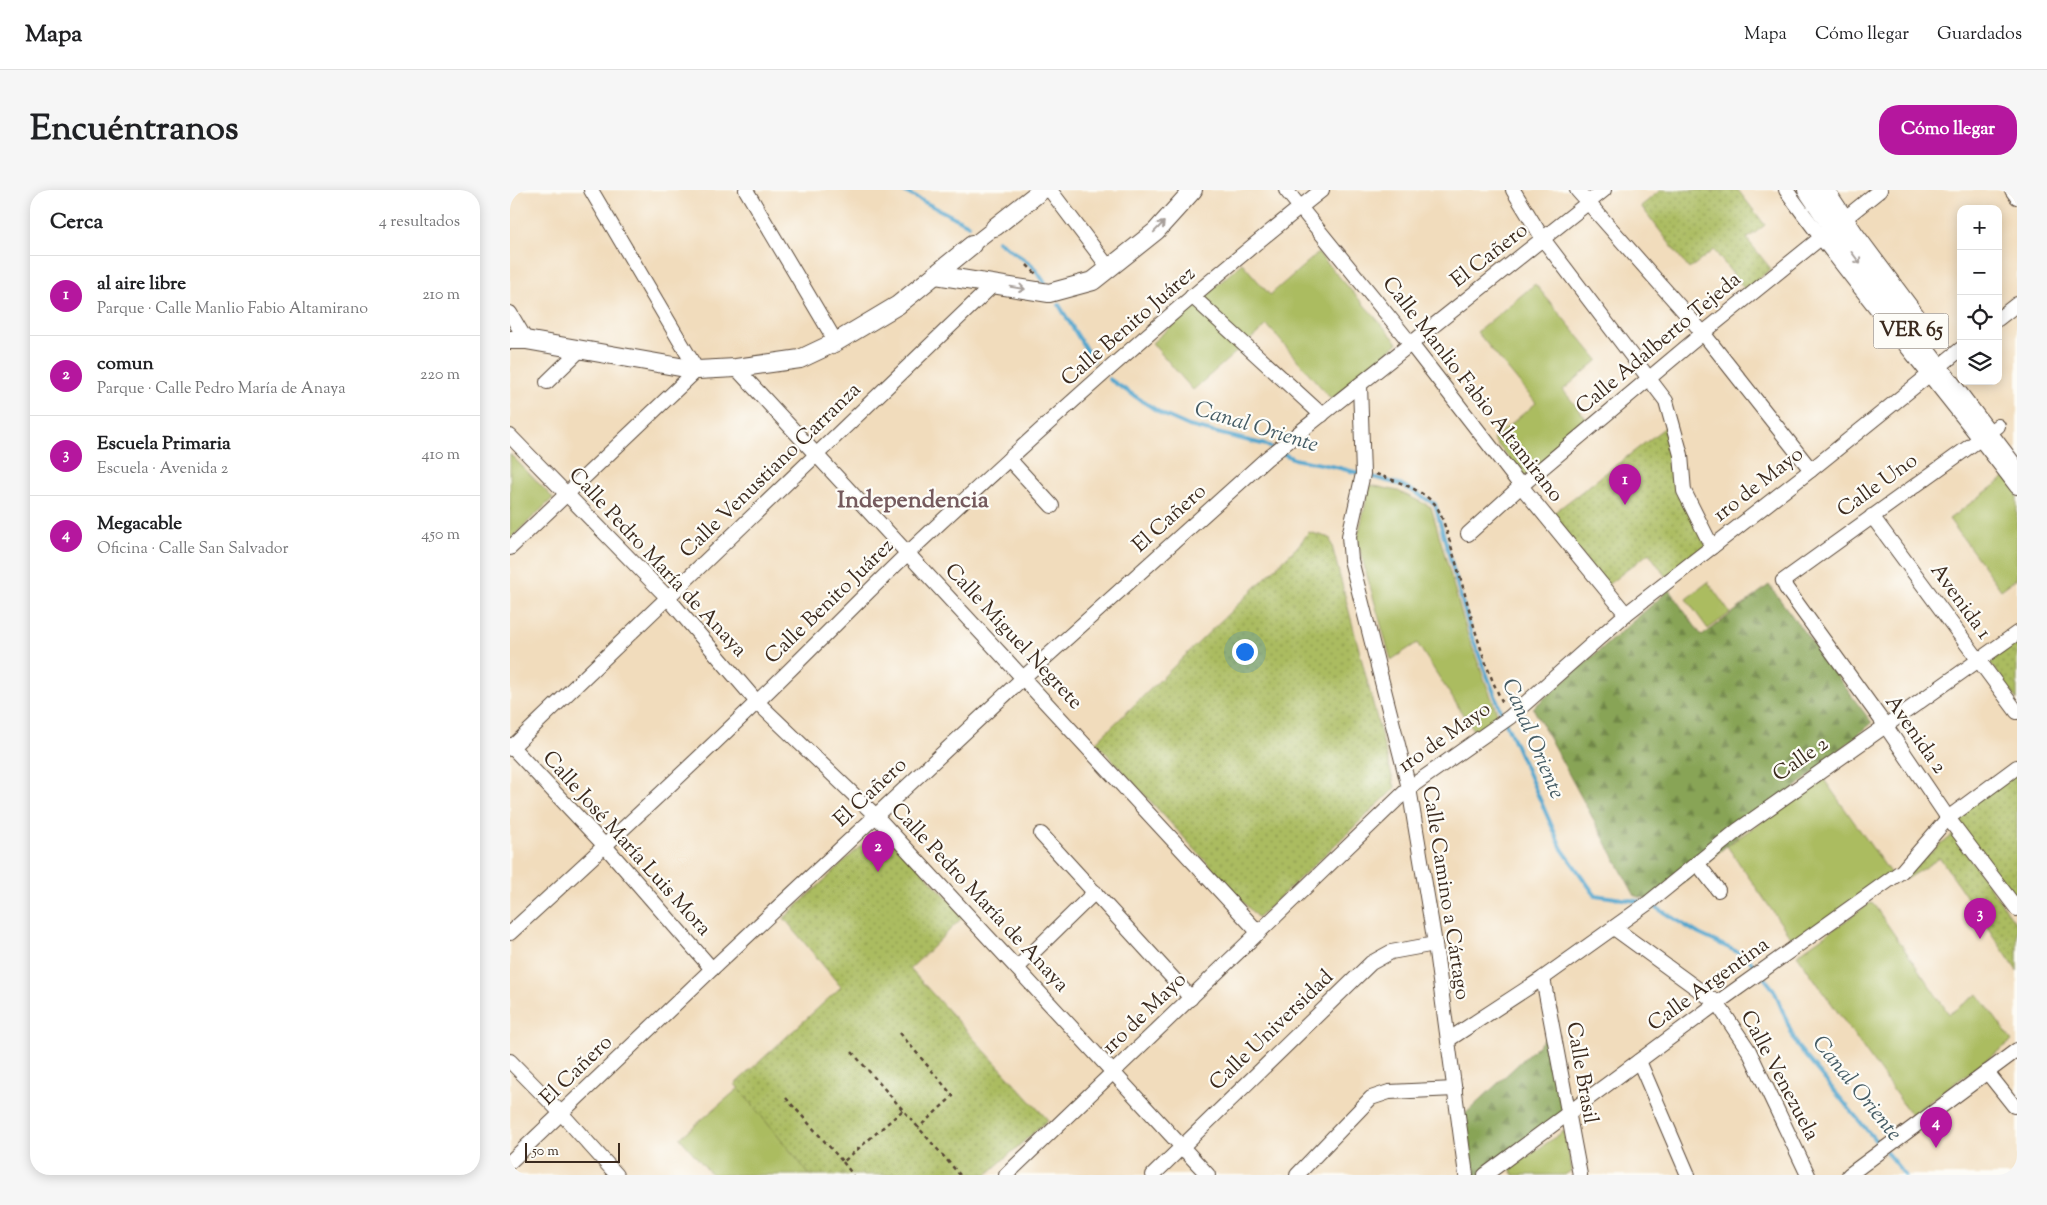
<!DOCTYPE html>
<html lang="es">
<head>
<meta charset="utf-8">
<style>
  body { margin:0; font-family:"Sorts Mill Goudy",serif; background:#f6f6f6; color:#202124 }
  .controls { position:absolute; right:15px; top:15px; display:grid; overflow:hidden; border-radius:10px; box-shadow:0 2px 12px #0003 }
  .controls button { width:45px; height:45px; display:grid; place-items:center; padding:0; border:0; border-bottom:1px solid #e0e0e0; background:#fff; color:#202124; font:25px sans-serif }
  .scale { position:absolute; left:15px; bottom:12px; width:95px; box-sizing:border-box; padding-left:5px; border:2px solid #3b2a1e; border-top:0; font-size:14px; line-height:18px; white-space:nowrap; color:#3b2a1e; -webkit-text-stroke:4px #fdfcf7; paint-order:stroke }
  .you { position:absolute; left:734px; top:461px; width:18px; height:18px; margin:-12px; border:4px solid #fff; border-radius:50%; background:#1a73e8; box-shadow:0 0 0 8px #1a73e833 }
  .badge { display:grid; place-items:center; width:32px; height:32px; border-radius:50%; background:#b5179e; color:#fff; font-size:16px; font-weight:700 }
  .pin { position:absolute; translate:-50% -41px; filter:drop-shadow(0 1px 2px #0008) }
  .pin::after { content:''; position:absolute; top:26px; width:18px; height:15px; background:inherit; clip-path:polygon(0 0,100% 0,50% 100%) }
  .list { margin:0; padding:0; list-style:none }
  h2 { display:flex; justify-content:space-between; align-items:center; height:65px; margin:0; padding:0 20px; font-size:21px }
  h2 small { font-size:16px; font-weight:400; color:#757577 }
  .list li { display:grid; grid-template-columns:32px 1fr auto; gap:15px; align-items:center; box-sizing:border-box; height:80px; padding:0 20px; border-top:1px solid #e0e0e0 }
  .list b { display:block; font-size:19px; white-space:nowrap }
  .list p { margin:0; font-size:16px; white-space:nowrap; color:#757577 }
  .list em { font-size:16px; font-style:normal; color:#757577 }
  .icon { flex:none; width:28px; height:28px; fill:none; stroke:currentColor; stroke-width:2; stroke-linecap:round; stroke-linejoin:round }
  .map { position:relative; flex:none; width:1507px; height:985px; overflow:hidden; border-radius:20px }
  header { display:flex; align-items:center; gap:30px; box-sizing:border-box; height:70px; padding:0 25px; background:#fff; border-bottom:1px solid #e0e0e0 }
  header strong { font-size:24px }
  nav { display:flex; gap:28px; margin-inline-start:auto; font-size:18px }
  .intro { display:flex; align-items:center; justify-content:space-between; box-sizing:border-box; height:120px; padding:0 30px }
  h1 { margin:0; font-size:35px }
  .button { padding:12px 22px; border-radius:20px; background:#b5179e; color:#fff; font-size:18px; font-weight:700 }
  main { display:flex; gap:30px; padding:0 30px }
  aside { flex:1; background:#fff; border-radius:20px; box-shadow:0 2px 12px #0003 }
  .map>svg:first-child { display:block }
</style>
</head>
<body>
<header>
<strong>Mapa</strong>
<nav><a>Mapa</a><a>Cómo llegar</a><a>Guardados</a></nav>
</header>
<div class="intro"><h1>Encuéntranos</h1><a class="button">Cómo llegar</a></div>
<main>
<aside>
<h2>Cerca<small>4 resultados</small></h2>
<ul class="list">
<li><span class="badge">1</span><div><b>al aire libre</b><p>Parque · Calle Manlio Fabio Altamirano</p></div><em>210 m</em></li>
<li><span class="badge">2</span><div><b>comun</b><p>Parque · Calle Pedro María de Anaya</p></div><em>220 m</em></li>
<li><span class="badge">3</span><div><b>Escuela Primaria</b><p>Escuela · Avenida 2</p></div><em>410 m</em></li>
<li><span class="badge">4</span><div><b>Megacable</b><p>Oficina · Calle San Salvador</p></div><em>450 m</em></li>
</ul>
</aside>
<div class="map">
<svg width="1507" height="985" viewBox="0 0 1507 985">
  <defs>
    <pattern id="forest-firs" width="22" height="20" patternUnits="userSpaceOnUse" patternTransform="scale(1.25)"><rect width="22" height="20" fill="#88a456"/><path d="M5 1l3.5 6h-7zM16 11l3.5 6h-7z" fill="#708647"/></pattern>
    <pattern id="park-dots" width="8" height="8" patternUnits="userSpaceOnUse" patternTransform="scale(1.25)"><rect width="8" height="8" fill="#abbc60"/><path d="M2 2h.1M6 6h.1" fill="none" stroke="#8c994f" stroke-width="1.8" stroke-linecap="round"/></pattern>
  </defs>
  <rect width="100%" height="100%" fill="#fdfcf7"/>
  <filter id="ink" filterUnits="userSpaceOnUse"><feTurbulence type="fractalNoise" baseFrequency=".02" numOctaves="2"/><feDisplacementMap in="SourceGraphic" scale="10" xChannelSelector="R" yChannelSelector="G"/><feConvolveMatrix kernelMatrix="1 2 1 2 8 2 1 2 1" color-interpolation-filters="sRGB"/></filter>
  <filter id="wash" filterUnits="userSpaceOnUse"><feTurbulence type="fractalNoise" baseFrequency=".0096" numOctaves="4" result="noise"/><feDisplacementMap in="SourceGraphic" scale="20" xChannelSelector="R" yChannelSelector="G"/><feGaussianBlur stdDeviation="1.12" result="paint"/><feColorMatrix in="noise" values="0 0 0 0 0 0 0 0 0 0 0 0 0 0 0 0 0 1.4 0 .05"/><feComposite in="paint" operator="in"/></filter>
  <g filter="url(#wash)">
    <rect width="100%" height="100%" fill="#f1dcbc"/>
    <!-- grass -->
    <g fill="#abbc60" stroke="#73733f">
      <path d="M 808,63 L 888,153 L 822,210 L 757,135 L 683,200 L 642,153 L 732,73 L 760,105 Z"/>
      <path d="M 1025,94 L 1088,170 L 1053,200 L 1079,232 L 1014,287 L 983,249 L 1026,213 L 967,142 Z"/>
      <path d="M 0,264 L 43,308 L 0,349 Z"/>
      <path d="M 1496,287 L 1507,302 L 1507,388 L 1491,400 L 1439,329 Z"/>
      <path d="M 860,295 L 888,301 L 921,317 L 958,446 L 989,528 L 965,543 L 907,453 L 881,470 L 847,350 Z"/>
      <path d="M 1198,392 L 1220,423 L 1198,439 L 1176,409 Z"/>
      <path d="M 1313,588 L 1381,684 L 1284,752 L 1217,656 Z"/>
      <path d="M 1362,712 L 1439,824 L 1468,804 L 1502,851 L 1401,925 L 1287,765 Z"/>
      <path d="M 229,898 L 303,985 L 202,985 L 170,948 Z"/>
      <path d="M 1054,941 L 1062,980 L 1055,985 L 1004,985 L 1000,979 Z"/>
    </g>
    <!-- forest -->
    <g fill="url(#forest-firs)" stroke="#62673a">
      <path d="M 1259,395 L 1362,533 L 1150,712 L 1125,706 L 1023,518 L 1159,400 L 1192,446 Z"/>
      <path d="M 1038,846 L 1053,922 L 968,985 L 960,985 L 953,926 Z"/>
    </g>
    <!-- park -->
    <g fill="url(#park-dots)" stroke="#73733f">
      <path d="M 1151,0 L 1199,0 L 1201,2 L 1204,0 L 1228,0 L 1255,35 L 1237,49 L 1261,79 L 1235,100 L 1204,60 L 1179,79 L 1131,16 Z"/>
      <path d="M 1157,236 L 1170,305 L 1197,356 L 1156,387 L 1139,363 L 1096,396 L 1041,325 Z"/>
      <path d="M 799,342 L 820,348 L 885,598 L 748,728 L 586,552 L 787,357 Z"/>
      <path d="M 1507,449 L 1507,510 L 1478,470 Z"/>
      <path d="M 1507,580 L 1507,715 L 1442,628 Z"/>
      <path d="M 371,637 L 454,726 L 400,779 L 538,930 L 476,985 L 300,985 L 225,894 L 331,797 L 274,728 Z"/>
      <path d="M 1443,645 L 1507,735 L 1507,781 L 1430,668 L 1396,689 L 1396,682 Z"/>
    </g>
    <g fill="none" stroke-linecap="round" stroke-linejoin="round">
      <!-- stream -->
      <g stroke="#51a5cd" stroke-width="4">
        <path d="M 391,0 L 459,35"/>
        <path d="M 488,51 L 522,75 L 538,97"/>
        <path d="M 549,115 L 583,171"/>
        <path d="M 599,189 L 652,224 L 679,236 L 756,255 L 764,259"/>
        <path d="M 770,262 L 784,269 L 826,277 L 892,295 L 925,314 L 962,447 L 995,531 L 1052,659 L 1085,705 L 1133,712"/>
        <path d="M 1142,715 L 1189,744 L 1236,766 L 1248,780"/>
        <path d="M 1252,785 L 1264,800 L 1287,856 L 1371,957"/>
        <path d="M 1376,962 L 1395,985"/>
      </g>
    </g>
  </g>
  <g filter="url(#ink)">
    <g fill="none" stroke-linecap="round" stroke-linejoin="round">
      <!-- minor casing -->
      <g stroke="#564536" stroke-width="16">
        <g id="minor">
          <path d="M 236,0 L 326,152"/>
          <path d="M 540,0 L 599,78"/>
          <path d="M 776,0 L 901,154 L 1011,296 L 1116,424"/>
          <path d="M 1003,0 L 1033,49 L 1156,211 L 1171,265 L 1174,301 L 1202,357"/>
          <path d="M 1067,0 L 1193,143 L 1301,280"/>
          <path d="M 1276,0 C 1349,102 1432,197 1507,297"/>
          <path d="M 1502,0 L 1507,7"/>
          <path d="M 462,55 L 485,37"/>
          <path d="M 682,106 L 812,225"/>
          <path d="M 0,123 L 16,150"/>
          <path d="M 1488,129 L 1507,114"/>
          <path d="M 226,178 L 749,743"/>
          <path d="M 37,192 L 71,159"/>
          <path d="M 850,195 L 853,284 L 839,346 L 841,370 L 899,598 L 925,754 L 956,985"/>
          <path d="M 1488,236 L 1273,391 L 1276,398 L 1375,535 L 1438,628 L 1507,719"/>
          <path d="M 0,246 L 158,408 L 247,512 L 366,626 L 698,985"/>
          <path d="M 499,269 L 542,316"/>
          <path d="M 1362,326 L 1507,522"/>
          <path d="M 958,344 L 1011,296 L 1193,143 L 1370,0"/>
          <path d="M 0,358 L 187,180 L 81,0"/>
          <path d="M 0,555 L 95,656 L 202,779"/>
          <path d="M 0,559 L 484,94"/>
          <path d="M 531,644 L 681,808"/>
          <path d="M 1187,673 L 1208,700"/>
          <path d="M 1104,738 L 1207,813 L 1239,861 L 1298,985"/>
          <path d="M 0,743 C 83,667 166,591 247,512 C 298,463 348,411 400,361 C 533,236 669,113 812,0"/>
          <path d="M 507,778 L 585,702"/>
          <path d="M 1033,788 L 1070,985"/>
          <path d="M 938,850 L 1033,788 L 1138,713 L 1228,640 L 1507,443"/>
          <path d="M 0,871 L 51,923 L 107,985"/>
          <path d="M 1129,871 L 1178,985"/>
          <path d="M 1477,882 L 1504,916"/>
          <path d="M 0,972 L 202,779 L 514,487 L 756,269 L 1094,0"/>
          <path d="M 496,985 L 899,598 L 1000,527 L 1116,424 L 1301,280 L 1451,159"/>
          <path d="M 643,985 L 861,773 L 881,762 L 925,754"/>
          <path d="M 787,985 L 861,908 L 879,902 L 945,899"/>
          <path d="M 975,985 L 1207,813 L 1392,681 L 1438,628 L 1507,577"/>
          <path d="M 1339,985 L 1507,860"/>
        </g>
      </g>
      <!-- major casing -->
      <g stroke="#564536" stroke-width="20">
        <g id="major">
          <path d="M 1297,0 L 1322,37 L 1507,281"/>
          <path d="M 1315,0 L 1345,45 L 1413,136"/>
          <path d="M 485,37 L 532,0"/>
          <path d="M 426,85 L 539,103 L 583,91 L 646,41 L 683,0"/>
          <path d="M 0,150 L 16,150 L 187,180 L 226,178 L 290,169 L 326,152 L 388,115 L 462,55"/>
        </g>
      </g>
      <!-- path -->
      <g stroke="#564536" stroke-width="2.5" stroke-dasharray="4 4" stroke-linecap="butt">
        <path d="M 517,75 L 527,85"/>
        <path d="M 866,284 C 886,291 908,298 924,313 C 931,320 940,352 943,363 C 958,411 970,470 994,515"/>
        <path d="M 390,843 L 443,906 L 408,938"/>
        <path d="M 342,862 L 393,920"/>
        <path d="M 276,908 L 333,972 L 393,920 L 450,985"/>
        <path d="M 333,972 L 343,985"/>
      </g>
      <!-- minor -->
      <use href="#minor" stroke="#fff" stroke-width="14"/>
      <!-- major -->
      <use href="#major" stroke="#fff" stroke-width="18"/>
    </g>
    <!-- one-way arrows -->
    <defs><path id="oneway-shaft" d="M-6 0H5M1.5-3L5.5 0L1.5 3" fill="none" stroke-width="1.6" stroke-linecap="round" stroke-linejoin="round" transform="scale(1.25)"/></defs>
    <g stroke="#a79f9a">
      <use href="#oneway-shaft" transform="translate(649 37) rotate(-46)"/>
      <use href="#oneway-shaft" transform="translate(1346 68) rotate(53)"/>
      <use href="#oneway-shaft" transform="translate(508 98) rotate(9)"/>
    </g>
  </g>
  <g text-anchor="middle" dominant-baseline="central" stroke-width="4.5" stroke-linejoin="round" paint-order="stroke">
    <!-- shield labels -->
    <rect fill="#fdfcf7" stroke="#75695f" stroke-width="1" x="1363.5" y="123.5" width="75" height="35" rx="4"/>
    <g font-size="20" font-weight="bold" fill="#3b2a1e">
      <text x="1401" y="141">VER 65</text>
    </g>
    <!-- street labels -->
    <g font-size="21" fill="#3b2a1e" stroke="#fdfcf7">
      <text transform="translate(980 66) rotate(-38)">El Cañero</text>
      <text transform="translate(619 137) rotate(-41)">Calle Benito Juárez</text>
      <text transform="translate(1149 154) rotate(-40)">Calle Adalberto Tejeda</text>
      <text transform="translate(962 200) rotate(52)">Calle Manlio Fabio Altamirano</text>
      <text transform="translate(261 281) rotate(-44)">Calle Venustiano Carranza</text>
      <text transform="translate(1249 295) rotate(-38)">1ro de Mayo</text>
      <text transform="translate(1368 296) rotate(-36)">Calle Uno</text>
      <text transform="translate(660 329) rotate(-42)">El Cañero</text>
      <text transform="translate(147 373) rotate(47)">Calle Pedro María de Anaya</text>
      <text transform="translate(320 412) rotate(-44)">Calle Benito Juárez</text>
      <text transform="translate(1450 412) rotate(54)">Avenida 1</text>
      <text transform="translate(503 447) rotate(47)">Calle Miguel Negrete</text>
      <text transform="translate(1405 545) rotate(55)">Avenida 2</text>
      <text transform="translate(935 548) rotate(-35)">1ro de Mayo</text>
      <text transform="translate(1291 570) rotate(-35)">Calle 2</text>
      <text transform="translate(361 603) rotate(-43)">El Cañero</text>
      <text transform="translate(116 654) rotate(48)">Calle José María Luis Mora</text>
      <text transform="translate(935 703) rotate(81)">Calle Camino a Cártago</text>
      <text transform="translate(469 708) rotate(47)">Calle Pedro María de Anaya</text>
      <text transform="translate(1199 795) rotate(-36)">Calle Argentina</text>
      <text transform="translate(635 824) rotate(-44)">1ro de Mayo</text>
      <text transform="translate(762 841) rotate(-44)">Calle Universidad</text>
      <text transform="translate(67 881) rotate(-44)">El Cañero</text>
      <text transform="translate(1071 883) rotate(80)">Calle Brasil</text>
      <text transform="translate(1269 886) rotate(62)">Calle Venezuela</text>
    </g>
    <!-- water labels -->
    <g font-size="22" font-style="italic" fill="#445b64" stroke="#fdfcf7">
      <text transform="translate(746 238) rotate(17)">Canal Oriente</text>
      <text transform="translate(1022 549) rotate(67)">Canal Oriente</text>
      <text transform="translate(1346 899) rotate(51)">Canal Oriente</text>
    </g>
    <!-- quarter labels -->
    <g font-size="24" font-weight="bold" fill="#755a5d" stroke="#fdfcf7">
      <text x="403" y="311">Independencia</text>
    </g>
  </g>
</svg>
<div class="controls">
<button>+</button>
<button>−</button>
<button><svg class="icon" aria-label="locate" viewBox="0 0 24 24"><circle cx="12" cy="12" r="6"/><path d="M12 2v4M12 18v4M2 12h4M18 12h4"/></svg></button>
<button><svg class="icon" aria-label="layers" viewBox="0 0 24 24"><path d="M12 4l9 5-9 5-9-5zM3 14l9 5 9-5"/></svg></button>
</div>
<div class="scale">50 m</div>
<div class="you"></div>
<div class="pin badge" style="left:1115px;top:315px">1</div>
<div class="pin badge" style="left:368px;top:682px">2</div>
<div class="pin badge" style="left:1470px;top:749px">3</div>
<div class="pin badge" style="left:1426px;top:958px">4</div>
</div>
</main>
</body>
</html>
